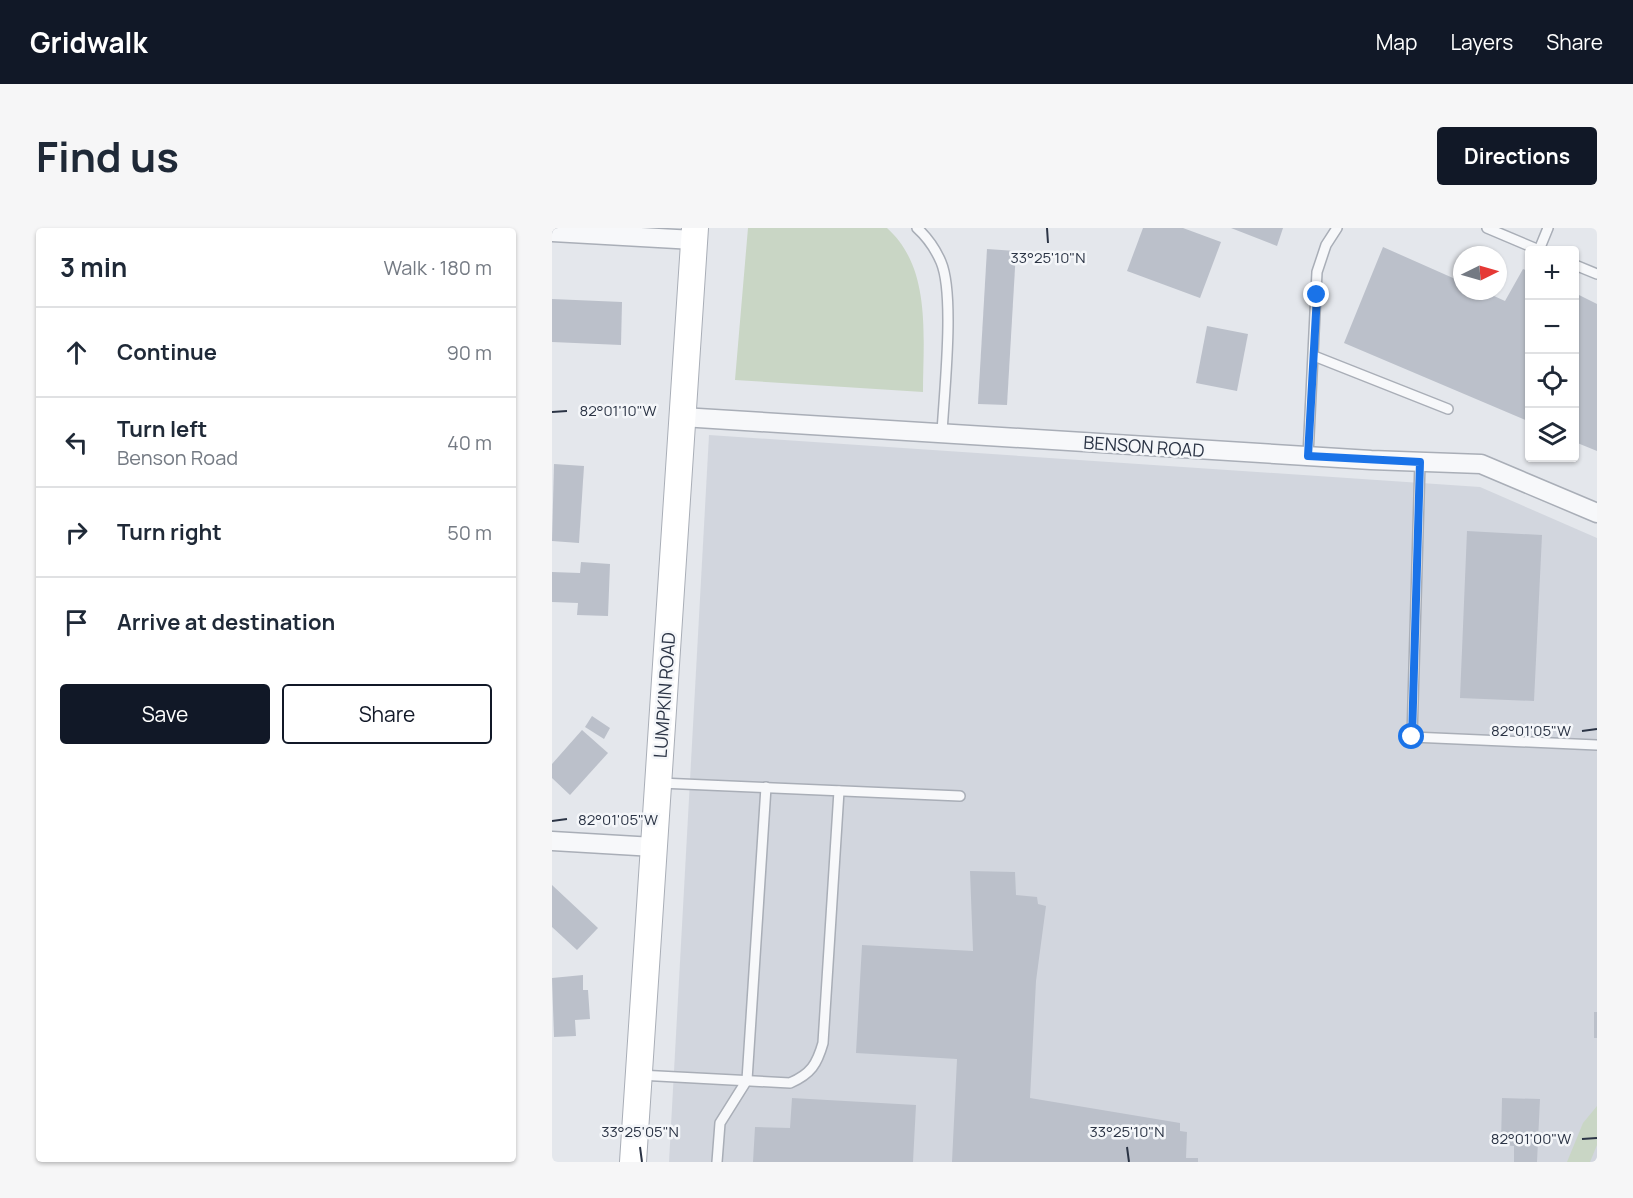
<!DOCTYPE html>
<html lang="en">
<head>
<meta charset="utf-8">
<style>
  body { margin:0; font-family:Manrope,sans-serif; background:#f6f6f7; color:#1f2937 }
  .controls { position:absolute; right:18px; top:18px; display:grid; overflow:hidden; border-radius:6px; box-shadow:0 2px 4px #0004 }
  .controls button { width:54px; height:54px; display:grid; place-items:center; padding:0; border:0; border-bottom:2px solid #e0e1e3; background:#fff; color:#1f2937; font:30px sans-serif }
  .compass { position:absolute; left:901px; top:18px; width:54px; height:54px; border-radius:50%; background:#fff; box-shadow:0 2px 4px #0004; rotate:85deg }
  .stop { position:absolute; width:18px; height:18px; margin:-14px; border:4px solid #1a73e8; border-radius:50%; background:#fff }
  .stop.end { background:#1a73e8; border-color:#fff; box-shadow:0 2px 6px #0008 }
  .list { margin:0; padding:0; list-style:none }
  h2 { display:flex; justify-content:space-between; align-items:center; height:78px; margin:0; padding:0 24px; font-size:26px }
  h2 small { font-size:20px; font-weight:400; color:#747a83 }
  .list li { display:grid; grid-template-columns:39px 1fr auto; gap:18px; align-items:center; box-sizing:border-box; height:90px; padding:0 24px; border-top:2px solid #e0e1e3 }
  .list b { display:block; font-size:22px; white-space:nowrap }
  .list p { margin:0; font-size:20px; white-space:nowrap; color:#747a83 }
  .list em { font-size:20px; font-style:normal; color:#747a83 }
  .actions { display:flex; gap:12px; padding:18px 24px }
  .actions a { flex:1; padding:14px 0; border:2px solid #111827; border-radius:6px; text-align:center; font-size:21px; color:#111827 }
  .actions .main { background:#111827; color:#fff }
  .icon { flex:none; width:33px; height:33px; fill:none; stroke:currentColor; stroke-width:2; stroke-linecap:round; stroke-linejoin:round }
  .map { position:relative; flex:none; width:1045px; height:934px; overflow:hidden; border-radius:6px }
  header { display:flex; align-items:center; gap:36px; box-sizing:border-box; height:84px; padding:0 30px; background:#111827; color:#fff }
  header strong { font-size:28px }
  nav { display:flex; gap:33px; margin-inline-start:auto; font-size:21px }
  .intro { display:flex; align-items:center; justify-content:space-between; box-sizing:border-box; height:144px; padding:0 36px }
  h1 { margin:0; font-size:42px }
  .button { padding:15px 27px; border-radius:6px; background:#111827; color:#fff; font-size:21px; font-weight:700 }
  main { display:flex; gap:36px; padding:0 36px }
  aside { flex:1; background:#fff; border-radius:6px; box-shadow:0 2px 4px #0004 }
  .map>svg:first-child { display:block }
</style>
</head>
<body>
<header>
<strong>Gridwalk</strong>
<nav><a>Map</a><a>Layers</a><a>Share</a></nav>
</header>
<div class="intro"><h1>Find us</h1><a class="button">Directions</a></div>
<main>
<aside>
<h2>3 min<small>Walk · 180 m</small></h2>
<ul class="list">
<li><svg class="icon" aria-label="ahead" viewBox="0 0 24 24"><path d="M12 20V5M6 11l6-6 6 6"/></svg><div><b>Continue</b></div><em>90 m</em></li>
<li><svg class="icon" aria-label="left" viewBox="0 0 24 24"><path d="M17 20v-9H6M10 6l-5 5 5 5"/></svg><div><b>Turn left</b><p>Benson Road</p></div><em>40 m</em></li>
<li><svg class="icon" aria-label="right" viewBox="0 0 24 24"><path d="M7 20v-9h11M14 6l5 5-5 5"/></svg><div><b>Turn right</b></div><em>50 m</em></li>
<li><svg class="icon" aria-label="arrive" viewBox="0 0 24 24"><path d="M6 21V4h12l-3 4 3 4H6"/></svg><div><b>Arrive at destination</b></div></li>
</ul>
<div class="actions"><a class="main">Save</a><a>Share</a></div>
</aside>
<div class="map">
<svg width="1045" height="934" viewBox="0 0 1045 934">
  <rect width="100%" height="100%" fill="#e4e7ec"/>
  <!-- built -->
  <path fill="#d2d6de" d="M 157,207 L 928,259 L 1045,310 L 1045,934 L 117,934 Z"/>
  <!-- green -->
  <g fill="#c9d6c5">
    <path d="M 196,0 L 335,0 C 380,40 371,109 371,164 L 183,152 Z"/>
    <path d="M 1045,878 L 1045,917 L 1038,934 L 1015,934 L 1031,895 Z"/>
  </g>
  <!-- building -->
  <g fill="#bbc0ca">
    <path d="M 591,0 L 631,0 L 669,14 L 648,70 L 575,43 Z"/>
    <path d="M 679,0 L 731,0 L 725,18 Z"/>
    <path d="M 831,19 L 910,54 L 910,63 L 931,63 L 953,73 L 971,41 L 978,44 L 978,194 L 792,115 Z"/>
    <path d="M 435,21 L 464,23 L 455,177 L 426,176 Z"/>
    <path d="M 1023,65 L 1045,76 L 1045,223 L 1023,214 Z"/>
    <path d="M 0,71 L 70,74 L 69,117 L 0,114 Z"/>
    <path d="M 655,98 L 696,106 L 685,163 L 644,155 Z"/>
    <path d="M 2,236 L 32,238 L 27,315 L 0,313 Z"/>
    <path d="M 915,303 L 990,307 L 982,473 L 908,470 Z"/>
    <path d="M 29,334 L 58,336 L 56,388 L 25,387 L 26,375 L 0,374 L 0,344 L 28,345 Z"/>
    <path d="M 40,488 L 58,500 L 52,511 L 33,499 Z"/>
    <path d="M 30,502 L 56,525 L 18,567 L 0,550 L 0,536 Z"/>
    <path d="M 418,643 L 463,644 L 464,667 L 485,669 L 486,676 L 494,678 L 484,753 L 478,870 L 628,895 L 628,903 L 635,904 L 634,930 L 646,930 L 646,934 L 400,934 L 405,831 L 304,825 L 310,717 L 421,723 Z"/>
    <path d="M 0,657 L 46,700 L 25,722 L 0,699 Z"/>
    <path d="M 31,747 L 31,762 L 36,762 L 38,791 L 23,792 L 24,808 L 2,809 L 0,750 Z"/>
    <rect x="1042" y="784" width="3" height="26"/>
    <path d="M 240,870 L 364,877 L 361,934 L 201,934 L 203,899 L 238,900 Z"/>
    <path d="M 950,870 L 988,871 L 985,934 L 962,934 L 962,918 L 949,917 Z"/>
  </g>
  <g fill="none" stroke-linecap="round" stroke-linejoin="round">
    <!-- service casing -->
    <g stroke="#a9aeb7" stroke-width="12">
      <g id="service">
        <path d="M 365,0 C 376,10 383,20 389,34 C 403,67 392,165 390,205"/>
        <path d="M 935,0 L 987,22 L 996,0"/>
        <path d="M 1023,37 L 1045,46"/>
        <path d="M 762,128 L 896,181"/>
        <path d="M 756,228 L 765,44 L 774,17 L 785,0"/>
        <path d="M 868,234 L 860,509 L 1045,517"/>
        <path d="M 108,555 L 408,568"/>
        <path d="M 87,847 L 238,855 C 259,846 265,836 271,815 L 287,563"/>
        <path d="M 165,934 L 168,895 L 195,852 L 214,559"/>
      </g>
    </g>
    <!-- minor casing -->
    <g stroke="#a9aeb7" stroke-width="21">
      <g id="minor">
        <path d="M 0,4 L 142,12"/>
        <path d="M 130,189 L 819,232 L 929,236 L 1045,285"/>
        <path d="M 0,613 L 102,619"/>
      </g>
    </g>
    <!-- secondary casing -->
    <g stroke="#a9aeb7" stroke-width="28">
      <path id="secondary" d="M 81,934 L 143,0"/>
    </g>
    <!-- service -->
    <use href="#service" stroke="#f7f8fa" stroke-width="9"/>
    <!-- minor -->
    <use href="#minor" stroke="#f7f8fa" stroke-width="18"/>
    <!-- secondary -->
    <use href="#secondary" stroke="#fff" stroke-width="26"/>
  </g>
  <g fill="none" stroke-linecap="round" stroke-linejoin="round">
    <!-- route -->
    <path stroke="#1a73e8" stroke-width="8" d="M 765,67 L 756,228 L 868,234 L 860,509"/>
  </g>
  <!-- ticks -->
  <path fill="none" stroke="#2b3445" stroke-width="2" d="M 495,0 L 496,15M 0,184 L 15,183M 1030,503 L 1045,501M 0,593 L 15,591M 1030,911 L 1045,910M 88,919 L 90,934M 575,919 L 577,934"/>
  <g text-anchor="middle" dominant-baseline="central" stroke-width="5" stroke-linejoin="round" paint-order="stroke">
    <!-- street labels -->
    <g font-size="18" fill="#2b3445" stroke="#f4f6f9">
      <text transform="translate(592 218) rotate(4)">BENSON ROAD</text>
      <text transform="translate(112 467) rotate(-86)">LUMPKIN ROAD</text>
    </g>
  </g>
  <g font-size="15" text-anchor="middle" fill="#2b3445" stroke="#f4f6f9" stroke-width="5" stroke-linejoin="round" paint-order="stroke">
    <text x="496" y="35">33°25'10"N</text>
    <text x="66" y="188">82°01'10"W</text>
    <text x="979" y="508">82°01'05"W</text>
    <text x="66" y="597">82°01'05"W</text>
    <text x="88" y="909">33°25'05"N</text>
    <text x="575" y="909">33°25'10"N</text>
    <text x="979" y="916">82°01'00"W</text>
  </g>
</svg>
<div class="controls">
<button>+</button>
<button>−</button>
<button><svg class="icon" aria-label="locate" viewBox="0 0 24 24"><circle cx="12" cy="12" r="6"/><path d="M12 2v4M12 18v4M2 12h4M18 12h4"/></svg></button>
<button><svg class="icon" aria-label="layers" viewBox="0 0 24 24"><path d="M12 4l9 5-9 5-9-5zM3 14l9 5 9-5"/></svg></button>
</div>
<svg class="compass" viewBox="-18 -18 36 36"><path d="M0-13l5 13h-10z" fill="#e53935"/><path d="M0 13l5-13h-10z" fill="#747a83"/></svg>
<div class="stop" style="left:860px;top:509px"></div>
<div class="stop end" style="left:765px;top:67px"></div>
</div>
</main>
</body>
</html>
